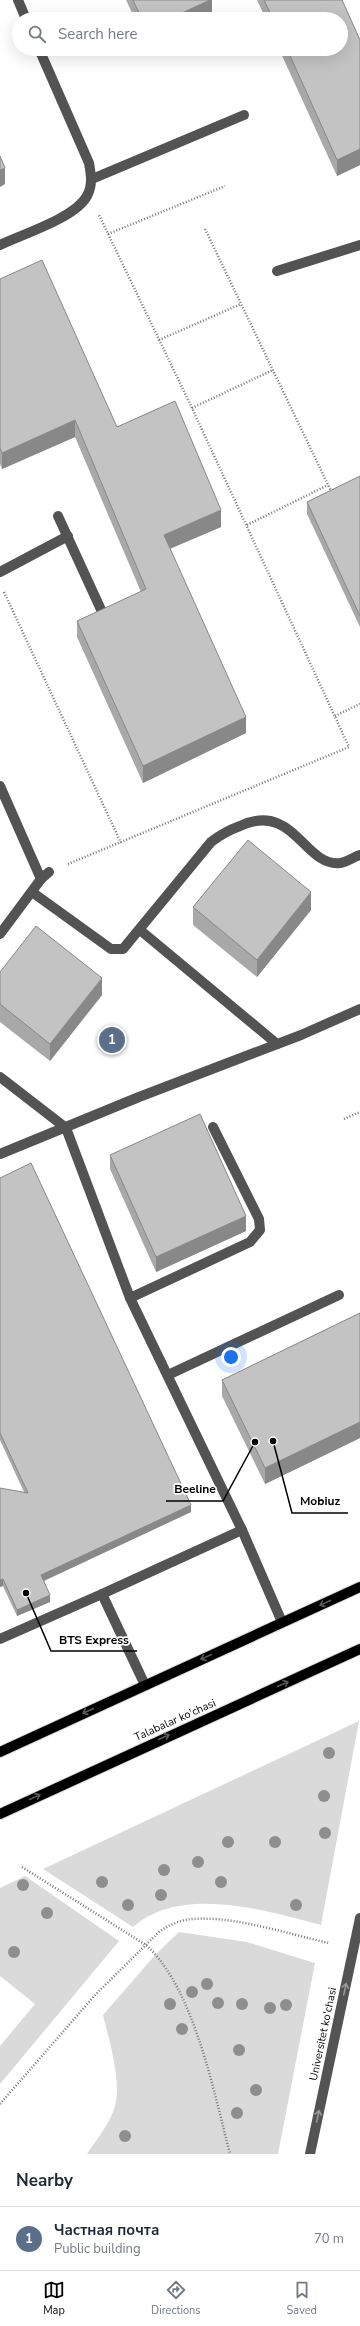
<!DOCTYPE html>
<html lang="en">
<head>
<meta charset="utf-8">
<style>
  body { margin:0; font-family:"Nunito Sans",sans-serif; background:#f6f6f7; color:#1f2937 }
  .you { position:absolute; left:231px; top:1357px; width:14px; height:14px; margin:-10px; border:3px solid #fff; border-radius:50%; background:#1a73e8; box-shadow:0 0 0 6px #1a73e833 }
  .badge { display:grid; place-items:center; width:26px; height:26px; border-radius:50%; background:#000; color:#fff; font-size:13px; font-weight:700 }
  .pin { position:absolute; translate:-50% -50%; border:2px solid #fff; box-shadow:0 1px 4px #0006 }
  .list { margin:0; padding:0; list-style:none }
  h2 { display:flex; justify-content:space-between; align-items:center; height:52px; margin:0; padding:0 16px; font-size:17px }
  h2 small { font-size:13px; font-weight:400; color:#747a83 }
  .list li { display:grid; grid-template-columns:26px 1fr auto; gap:12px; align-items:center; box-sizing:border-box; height:64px; padding:0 16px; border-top:1px solid #e0e1e3 }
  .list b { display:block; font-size:15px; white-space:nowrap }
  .list p { margin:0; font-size:13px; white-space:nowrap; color:#747a83 }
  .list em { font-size:13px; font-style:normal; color:#747a83 }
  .icon { flex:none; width:22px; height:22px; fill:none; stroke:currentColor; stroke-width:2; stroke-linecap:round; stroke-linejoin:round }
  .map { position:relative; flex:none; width:360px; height:2154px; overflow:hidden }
  .search { position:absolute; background:#fff; box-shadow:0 4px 16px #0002; left:12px; right:12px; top:12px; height:44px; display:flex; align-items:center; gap:10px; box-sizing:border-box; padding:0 14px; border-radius:22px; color:#747a83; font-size:15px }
  .sheet { height:116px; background:#fff }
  nav { display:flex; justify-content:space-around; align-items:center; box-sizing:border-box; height:56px; border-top:1px solid #e0e1e3; background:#fff; font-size:11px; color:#747a83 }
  nav a { display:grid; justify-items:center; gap:2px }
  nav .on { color:#000 }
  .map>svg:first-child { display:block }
</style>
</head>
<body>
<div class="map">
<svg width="360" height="2154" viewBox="0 0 360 2154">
  <rect width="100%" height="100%" fill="#fff"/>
  <!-- green -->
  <g fill="#dadada">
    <path d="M 359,1721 L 321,1925 C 267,1911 182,1884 133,1927 L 43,1869 Z"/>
    <path d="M 25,1876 L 119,1941 L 0,2084 L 0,2046 L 35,2004 L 0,1976 L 0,1888 Z"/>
    <path d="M 179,1932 L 247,1942 L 315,1963 L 278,2154 L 87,2154 C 96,2140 107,2127 113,2112 C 124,2086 109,2041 103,2015 L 156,1954 Z"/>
  </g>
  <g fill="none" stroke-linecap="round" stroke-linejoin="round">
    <!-- major casing -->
    <g stroke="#dbdbdb" stroke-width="12">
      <g id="major">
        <path d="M 0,1752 L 360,1587"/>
        <path d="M 0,1814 L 360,1649"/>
      </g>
    </g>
    <!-- path -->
    <g stroke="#757575" stroke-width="2.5" stroke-dasharray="1 2" stroke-linecap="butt">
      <path d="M 205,229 L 332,493"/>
      <path d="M 108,234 L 225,186"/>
      <path d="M 159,340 L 241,304"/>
      <path d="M 192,408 L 273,370"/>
      <path d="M 247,525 L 328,485"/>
      <path d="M 4,592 L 121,843"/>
      <path d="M 335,716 L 360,704"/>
      <path d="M 68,864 L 349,747 L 192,408 L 99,215"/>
      <path d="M 344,1119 L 360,1112"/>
      <path d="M 22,1867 L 146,1945 C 194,1988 214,2093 230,2154"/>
      <path d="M 0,2104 L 96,1994 L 160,1931 C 168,1926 176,1922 185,1920 C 227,1913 287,1934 329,1943"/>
    </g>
    <!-- minor -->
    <g stroke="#535353" stroke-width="10">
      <path d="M 18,0 L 26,19"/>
      <path d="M 92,179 L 244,115"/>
      <path d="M 0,245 C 23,234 75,218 87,196 C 93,185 91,174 89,163 L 39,49"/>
      <path d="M 277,271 L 360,245"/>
      <path d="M 58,516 L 103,614"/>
      <path d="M 0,572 L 68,536"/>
      <path d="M 0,786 L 41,879"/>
      <path d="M 32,892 L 111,949 L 123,949 L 211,842 C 220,835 229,830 240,826 C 294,801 304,867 340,863 C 346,862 354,857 360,855"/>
      <path d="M 140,930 L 277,1044"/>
      <path d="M 0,934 L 41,879 L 49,872"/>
      <path d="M 0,1077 L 66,1128 L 130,1298 L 242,1530 L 282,1622"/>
      <path d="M 0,1154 L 139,1097 L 301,1035 L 360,1009"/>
      <path d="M 130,1298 L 250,1242 L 260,1230 L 259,1219 L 213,1127"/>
      <path d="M 168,1375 L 339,1295"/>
      <path d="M 0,1639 L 102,1594"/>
      <path d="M 145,1685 L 102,1594 L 242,1530"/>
      <path d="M 310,2154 L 360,1918"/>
    </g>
    <!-- major -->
    <use href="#major" stroke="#000" stroke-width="10"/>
  </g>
  <!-- trees -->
  <g fill="#8e8e8e">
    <circle cx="329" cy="1753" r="6"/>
    <circle cx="324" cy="1796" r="6"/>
    <circle cx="325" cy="1833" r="6"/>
    <circle cx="228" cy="1842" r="6"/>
    <circle cx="275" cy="1842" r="6"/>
    <circle cx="198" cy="1862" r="6"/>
    <circle cx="164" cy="1870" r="6"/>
    <circle cx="102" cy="1882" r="6"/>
    <circle cx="221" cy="1882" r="6"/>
    <circle cx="23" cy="1885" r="6"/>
    <circle cx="161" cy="1895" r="6"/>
    <circle cx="128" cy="1905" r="6"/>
    <circle cx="296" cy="1905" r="6"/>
    <circle cx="47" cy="1913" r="6"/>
    <circle cx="14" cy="1952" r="6"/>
    <circle cx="207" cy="1984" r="6"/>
    <circle cx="192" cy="1992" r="6"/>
    <circle cx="218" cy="2003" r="6"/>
    <circle cx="170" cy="2004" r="6"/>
    <circle cx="242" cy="2004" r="6"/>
    <circle cx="286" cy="2005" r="6"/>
    <circle cx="270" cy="2008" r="6"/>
    <circle cx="182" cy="2029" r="6"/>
    <circle cx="239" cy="2050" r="6"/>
    <circle cx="256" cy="2090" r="6"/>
    <circle cx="237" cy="2113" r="6"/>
    <circle cx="125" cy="2136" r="6"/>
  </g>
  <!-- wall -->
  <g fill="#a8a8a8">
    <path d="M 126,0 L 212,0 L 212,14 L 201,19 L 135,19 Z"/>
    <path d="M 257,0 L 342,0 L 360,40 L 360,165 L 337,176 L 279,49 L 341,49 L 341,19 L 266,19 Z"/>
    <path d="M 0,279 L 117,427 L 221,527 L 170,549 L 246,733 L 143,783 L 77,637 L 77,621 L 141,592 L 75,437 L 2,469 L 0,464 Z"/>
    <path d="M 360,476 L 360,627 L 307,514 L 307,502 Z"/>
    <path d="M 193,907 L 311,910 L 257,977 L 193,925 Z"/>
    <path d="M 0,972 L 102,995 L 50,1061 L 0,1022 Z"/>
    <path d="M 110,1155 L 246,1231 L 156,1272 L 110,1169 Z"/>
    <path d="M 0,1178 L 191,1512 L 44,1581 L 50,1602 L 17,1616 L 3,1586 L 0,1587 L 24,1492 L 0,1440 Z"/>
    <path d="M 360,1313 L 360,1438 L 265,1484 L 222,1396 L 222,1380 Z"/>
  </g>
  <!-- shaded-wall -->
  <g fill="#888">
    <path d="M 210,0 L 212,0 L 212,14 L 201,19 L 169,19 Z"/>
    <path d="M 360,149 L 360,165 L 337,176 L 337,160 Z"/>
    <path d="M 5,168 L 5,184 L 0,187 L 0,170 Z"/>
    <path d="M 75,420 L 75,437 L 2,469 L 2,453 Z"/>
    <path d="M 221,510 L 221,527 L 164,551 L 164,535 Z"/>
    <path d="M 246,717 L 246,733 L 143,783 L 143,766 Z"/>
    <path d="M 311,892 L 311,910 L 257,977 L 257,960 Z"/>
    <path d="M 102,978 L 102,995 L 50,1061 L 50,1044 Z"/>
    <path d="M 246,1216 L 246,1231 L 156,1272 L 156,1257 Z"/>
    <path d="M 360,1422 L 360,1438 L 265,1484 L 265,1468 Z"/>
    <path d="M 191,1505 L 191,1512 L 41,1582 L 41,1575 Z"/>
    <path d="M 3,1579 L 3,1586 L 0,1587 L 0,1580 Z"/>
    <path d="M 50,1595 L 50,1602 L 17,1616 L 17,1610 Z"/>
  </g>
  <!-- building -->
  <g fill="#c3c3c3" stroke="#888">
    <path d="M 133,0 L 210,0 L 169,19 L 142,19 Z"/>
    <path d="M 264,0 L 342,0 L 360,40 L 360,149 L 337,160 L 287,49 L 341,49 L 341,19 L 273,19 Z"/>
    <path d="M 0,156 L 5,168 L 0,170 Z"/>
    <path d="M 42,260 L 117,427 L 175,401 L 221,510 L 164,535 L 246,717 L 143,766 L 77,621 L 146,589 L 75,420 L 2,453 L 0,448 L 0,279 Z"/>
    <path d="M 360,476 L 360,616 L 307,502 Z"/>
    <path d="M 248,840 L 311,892 L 257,960 L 193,907 Z"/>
    <path d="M 36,926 L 102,978 L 50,1044 L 0,1004 L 0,972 Z"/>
    <path d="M 200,1114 L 246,1216 L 156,1257 L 110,1155 Z"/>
    <path d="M 31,1163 L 191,1505 L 41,1575 L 50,1595 L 17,1610 L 3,1579 L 0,1580 L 0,1488 L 28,1493 L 0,1433 L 0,1178 Z"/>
    <path d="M 360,1313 L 360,1422 L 265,1468 L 222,1380 Z"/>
  </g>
  <!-- one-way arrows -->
  <defs><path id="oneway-shaft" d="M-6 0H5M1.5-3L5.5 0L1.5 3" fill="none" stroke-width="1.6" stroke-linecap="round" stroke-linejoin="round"/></defs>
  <g stroke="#595959">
    <use href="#oneway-shaft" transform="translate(325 1603) rotate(155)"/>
    <use href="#oneway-shaft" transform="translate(206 1657) rotate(155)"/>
    <use href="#oneway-shaft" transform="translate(283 1684) rotate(-24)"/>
    <use href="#oneway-shaft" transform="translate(88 1711) rotate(156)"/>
    <use href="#oneway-shaft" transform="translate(164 1737) rotate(-24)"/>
    <use href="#oneway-shaft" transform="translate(35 1797) rotate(-25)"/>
  </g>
  <g stroke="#989898">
    <use href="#oneway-shaft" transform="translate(345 1989) rotate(-78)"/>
    <use href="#oneway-shaft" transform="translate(318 2116) rotate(-78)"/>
  </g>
  <g text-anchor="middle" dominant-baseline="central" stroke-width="3.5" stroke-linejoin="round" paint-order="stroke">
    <!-- street labels -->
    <g font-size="11" fill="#000" stroke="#fff">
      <text transform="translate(175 1720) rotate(-24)">Talabalar ko'chasi</text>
      <text transform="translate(323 2034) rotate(-78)">Universitet ko'chasi</text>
    </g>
  </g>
  <!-- callouts -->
  <path fill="none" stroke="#000" stroke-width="1.5" d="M255 1442L223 1501H166M273 1441L292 1513H348M26 1593L51 1651H137"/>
  <g fill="#000" stroke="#fff" stroke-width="1.5">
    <circle cx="255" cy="1442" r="4"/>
    <circle cx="273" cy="1441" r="4"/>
    <circle cx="26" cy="1593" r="4"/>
  </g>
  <g font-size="12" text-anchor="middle" font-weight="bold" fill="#000" stroke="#fff" stroke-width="3.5" stroke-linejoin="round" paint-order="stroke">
    <text x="195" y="1493">Beeline</text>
    <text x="320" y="1505">Mobiuz</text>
    <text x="94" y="1644">BTS Express</text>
  </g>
</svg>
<div class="you"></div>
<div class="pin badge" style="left:112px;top:1040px;background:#5c6f8a">1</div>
<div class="search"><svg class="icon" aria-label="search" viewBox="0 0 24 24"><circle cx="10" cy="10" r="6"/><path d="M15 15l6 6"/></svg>Search here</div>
</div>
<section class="sheet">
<h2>Nearby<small></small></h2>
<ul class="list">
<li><span class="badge" style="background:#5c6f8a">1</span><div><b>Частная почта</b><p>Public building</p></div><em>70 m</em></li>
</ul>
</section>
<nav>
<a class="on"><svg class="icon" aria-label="map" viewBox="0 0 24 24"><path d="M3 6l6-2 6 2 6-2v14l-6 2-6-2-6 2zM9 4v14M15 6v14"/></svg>Map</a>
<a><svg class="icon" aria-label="directions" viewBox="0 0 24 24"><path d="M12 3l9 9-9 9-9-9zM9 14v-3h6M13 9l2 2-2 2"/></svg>Directions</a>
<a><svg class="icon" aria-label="saved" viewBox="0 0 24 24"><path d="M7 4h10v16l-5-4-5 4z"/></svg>Saved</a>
</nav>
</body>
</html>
